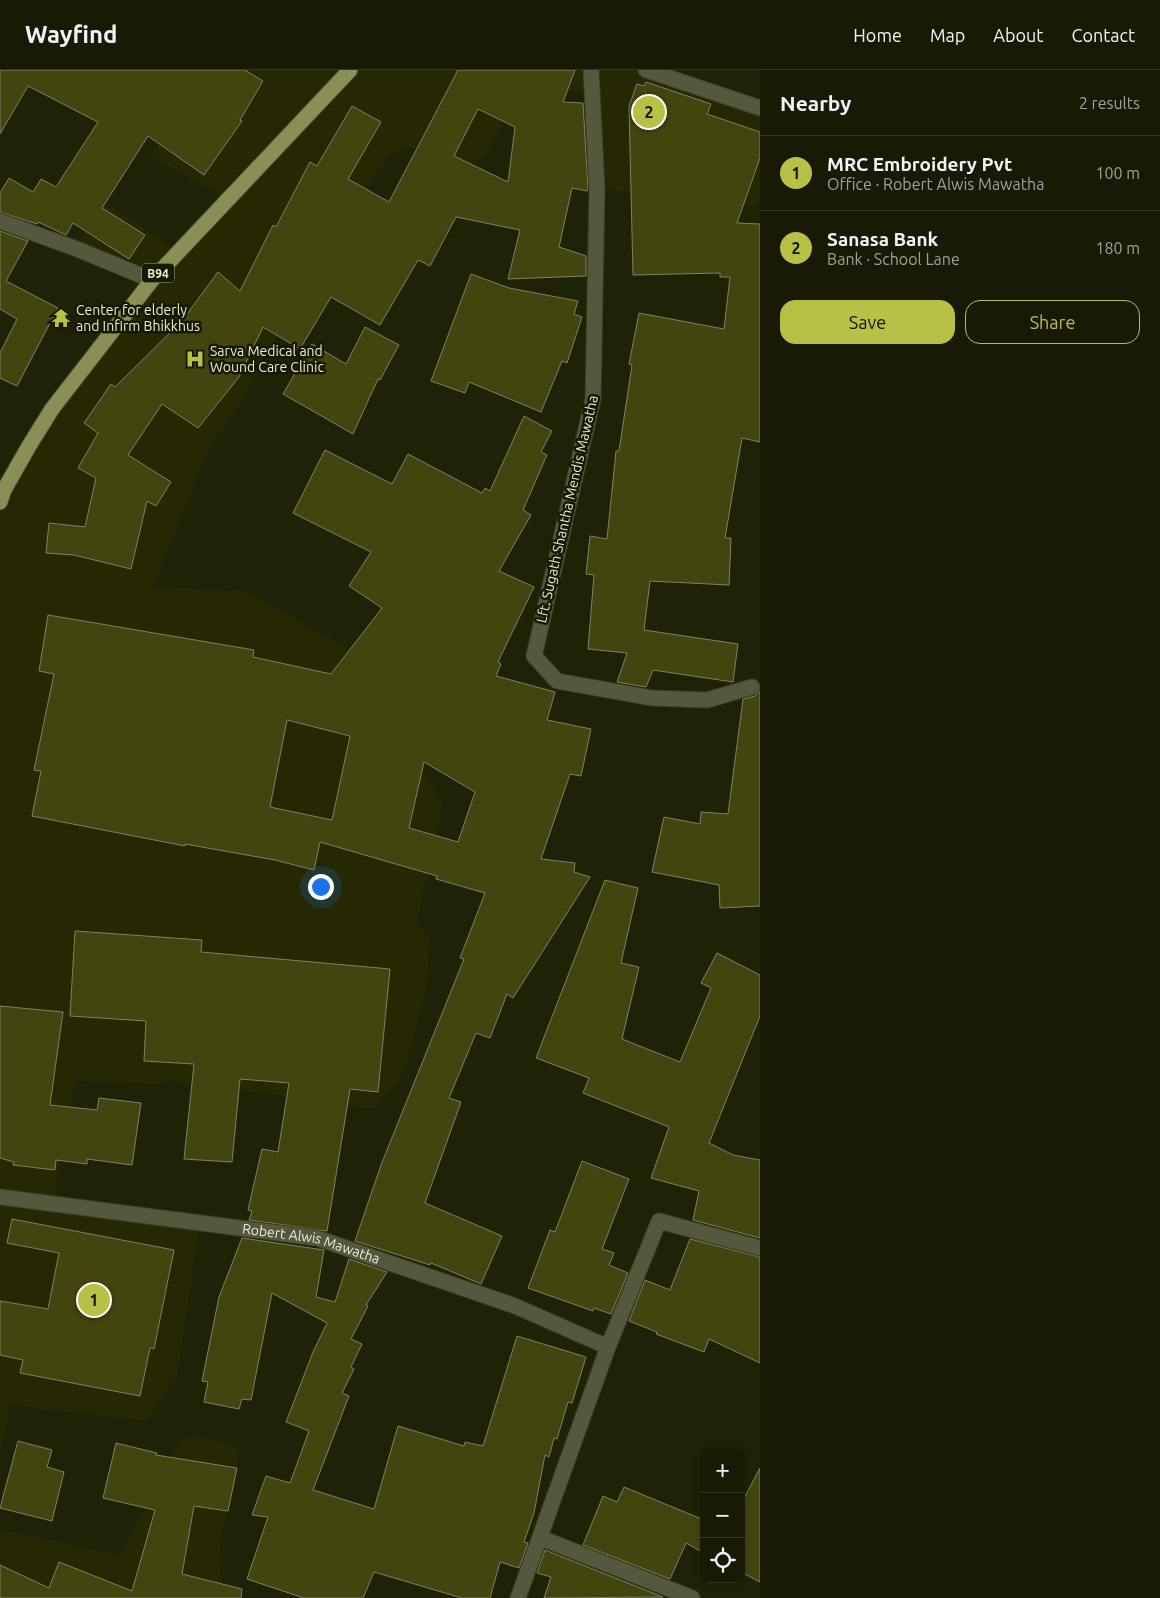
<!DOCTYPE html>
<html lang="en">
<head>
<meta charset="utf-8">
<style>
  body { margin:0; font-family:Ubuntu,sans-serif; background:#252713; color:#f1f3f6 }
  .controls { position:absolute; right:15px; bottom:15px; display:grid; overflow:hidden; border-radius:10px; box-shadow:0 2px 8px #0003 }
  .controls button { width:45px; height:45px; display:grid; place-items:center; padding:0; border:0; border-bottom:1px solid #363827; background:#181a05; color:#f1f3f6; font:25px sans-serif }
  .you { position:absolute; left:320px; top:816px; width:18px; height:18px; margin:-12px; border:4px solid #fff; border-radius:50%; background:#1a73e8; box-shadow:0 0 0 8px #1a73e833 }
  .badge { display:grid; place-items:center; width:32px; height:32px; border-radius:50%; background:#b9c046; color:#111; font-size:16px; font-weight:700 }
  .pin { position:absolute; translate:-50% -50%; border:2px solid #fff; box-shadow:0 1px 5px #0006 }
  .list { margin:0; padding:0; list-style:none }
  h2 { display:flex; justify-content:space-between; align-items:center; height:65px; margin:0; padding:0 20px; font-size:21px }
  h2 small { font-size:16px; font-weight:400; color:#9fa19a }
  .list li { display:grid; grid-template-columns:32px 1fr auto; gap:15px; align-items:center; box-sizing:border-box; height:75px; padding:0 20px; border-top:1px solid #363827 }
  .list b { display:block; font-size:19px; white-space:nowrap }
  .list p { margin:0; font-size:16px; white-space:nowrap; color:#9fa19a }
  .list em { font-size:16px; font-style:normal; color:#9fa19a }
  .actions { display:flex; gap:10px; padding:15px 20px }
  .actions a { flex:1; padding:11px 0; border:1px solid #b9c046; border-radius:15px; text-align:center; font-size:18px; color:#b9c046 }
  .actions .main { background:#b9c046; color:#111 }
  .icon { flex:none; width:28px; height:28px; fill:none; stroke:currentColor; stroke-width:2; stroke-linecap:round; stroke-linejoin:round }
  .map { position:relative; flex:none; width:760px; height:1528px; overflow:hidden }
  header { display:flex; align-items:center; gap:30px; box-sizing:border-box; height:70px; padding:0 25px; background:#181a05; border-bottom:1px solid #363827 }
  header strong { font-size:24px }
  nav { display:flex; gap:28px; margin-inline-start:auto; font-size:18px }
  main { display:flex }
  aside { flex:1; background:#181a05 }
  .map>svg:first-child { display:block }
</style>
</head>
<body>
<header>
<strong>Wayfind</strong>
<nav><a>Home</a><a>Map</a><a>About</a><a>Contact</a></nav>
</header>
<main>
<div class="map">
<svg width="760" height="1528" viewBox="0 0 760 1528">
  <rect width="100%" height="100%" fill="#202207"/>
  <!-- built -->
  <g fill="#262804">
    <path d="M 179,0 L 647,0 L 760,38 L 760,129 L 754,136 L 597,119 L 592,22 L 545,20 L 510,33 L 492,76 L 483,87 L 472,94 L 408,77 L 390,85 L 333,162 L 243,330 L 210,376 L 154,516 L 249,522 L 348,579 L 443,733 L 417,853 L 430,868 L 426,921 L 414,968 L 399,1013 L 374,1039 L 169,1010 L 156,1014 L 75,1011 L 53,1134 L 200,1153 L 177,1307 L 146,1351 L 11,1335 L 0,1382 L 0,432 L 4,420 L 152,211 L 77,179 L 97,137 L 114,138 L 179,182 L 229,130 L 151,86 L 177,43 Z"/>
    <path d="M 197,1366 L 228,1373 L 240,1381 L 221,1468 L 219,1491 L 224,1528 L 0,1528 L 0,1459 L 120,1485 L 180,1370 Z"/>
  </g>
  <!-- building -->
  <g fill="#42450e" stroke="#7f8264" fill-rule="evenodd">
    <path d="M 0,0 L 245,0 L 263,11 L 240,50 L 242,51 L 204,105 L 148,66 L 102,138 L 145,165 L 129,189 L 73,153 L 66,165 L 38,152 L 37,154 L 0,142 L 0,123 L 9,108 L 33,122 L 41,109 L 56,117 L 98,52 L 28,16 L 0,64 Z"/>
    <path d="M 458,0 L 575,0 L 563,32 L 583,33 L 588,118 L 587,121 L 572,118 L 559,177 L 586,186 L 586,206 L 508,209 L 520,160 L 456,147 L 430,196 L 418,190 L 380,255 L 331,227 L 300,279 L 263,257 L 239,307 L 198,358 L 162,334 L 128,385 L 171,412 L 156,436 L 147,431 L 131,499 L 74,485 L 46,483 L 49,453 L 85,457 L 96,408 L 78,398 L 98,363 L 84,353 L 111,314 L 115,317 L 182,251 L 218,202 L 240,221 L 273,155 L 276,157 L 310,92 L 317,96 L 352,36 L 381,52 L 348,109 L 389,132 ZM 478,39 L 515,57 L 508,112 L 454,86 Z"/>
    <path d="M 646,12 L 711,34 L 707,44 L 760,62 L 760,88 L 737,153 L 760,154 L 760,372 L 742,368 L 725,468 L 731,468 L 729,515 L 650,511 L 644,560 L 738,574 L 733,612 L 653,600 L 646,617 L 617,612 L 627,583 L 588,579 L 594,505 L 586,504 L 590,466 L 607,469 L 616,381 L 619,381 L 632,295 L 629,294 L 639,243 L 724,259 L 730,207 L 720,207 L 720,203 L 633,205 L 629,36 L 637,14 L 644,16 Z"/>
    <path d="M 0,161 L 28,171 L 6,211 L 58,238 L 17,316 L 0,308 L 0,283 L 17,249 L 0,239 Z"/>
    <path d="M 471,204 L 509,218 L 578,231 L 574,244 L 582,247 L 567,293 L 562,291 L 541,342 L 469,312 L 465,323 L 431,311 Z"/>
    <path d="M 365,257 L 399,275 L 380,310 L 378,309 L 353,364 L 283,324 L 312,274 L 346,294 Z"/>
    <path d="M 524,346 L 552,361 L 541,382 L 547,385 L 523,440 L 531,445 L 499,501 L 534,517 L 498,592 L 501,594 L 496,606 L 555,622 L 547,650 L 591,659 L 581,706 L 570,704 L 541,789 L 575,793 L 574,802 L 590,807 L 513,928 L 507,924 L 490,968 L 476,963 L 449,1028 L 461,1032 L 425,1133 L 502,1166 L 481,1214 L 431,1193 L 430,1195 L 355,1171 L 381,1095 L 464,889 L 460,888 L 485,823 L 436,809 L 437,806 L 320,772 L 314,800 L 275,790 L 185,774 L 185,776 L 32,746 L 41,701 L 34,700 L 54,604 L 39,601 L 48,545 L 254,580 L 253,587 L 331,604 L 382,538 L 349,516 L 371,482 L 293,443 L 325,380 L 392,414 L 408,384 L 482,423 L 485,418 L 490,421 ZM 287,650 L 350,666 L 332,750 L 270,737 ZM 424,692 L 475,722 L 458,772 L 409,758 Z"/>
    <path d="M 760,621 L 760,836 L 720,838 L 719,815 L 652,802 L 664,747 L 700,754 L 701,742 L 728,744 L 743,629 L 755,626 Z"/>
    <path d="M 605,810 L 638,818 L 621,893 L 639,897 L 622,969 L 680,992 L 711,918 L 701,913 L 717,883 L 760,905 L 760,946 L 709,1073 L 733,1085 L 760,1090 L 760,1168 L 693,1150 L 699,1121 L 651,1108 L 669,1057 L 583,1023 L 589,1008 L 536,988 Z"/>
    <path d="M 75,861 L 202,870 L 201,882 L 390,899 L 378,1022 L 350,1019 L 327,1161 L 249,1150 L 252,1141 L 248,1140 L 262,1079 L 278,1082 L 289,1013 L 240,1009 L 232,1092 L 184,1089 L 194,994 L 144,991 L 146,951 L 70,946 Z"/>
    <path d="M 0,936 L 63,942 L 50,1035 L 97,1040 L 99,1028 L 141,1033 L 132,1095 L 87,1089 L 87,1094 L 56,1090 L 55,1100 L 13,1095 L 14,1092 L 0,1088 Z"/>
    <path d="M 582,1091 L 629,1109 L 602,1179 L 614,1183 L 609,1195 L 628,1203 L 611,1244 L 594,1238 L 593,1241 L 528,1218 L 550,1160 L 555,1162 Z"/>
    <path d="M 12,1149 L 174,1180 L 154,1279 L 150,1278 L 140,1326 L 20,1303 L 23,1290 L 0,1285 L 0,1231 L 48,1239 L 59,1183 L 7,1173 Z"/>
    <path d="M 242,1168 L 324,1180 L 316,1227 L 335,1232 L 349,1189 L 387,1202 L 366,1235 L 368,1236 L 351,1269 L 362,1274 L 351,1297 L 354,1299 L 342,1323 L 349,1326 L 313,1420 L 374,1439 L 398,1356 L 464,1376 L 465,1372 L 483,1376 L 517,1266 L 586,1287 L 572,1333 L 568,1332 L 557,1369 L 554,1368 L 549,1387 L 545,1385 L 534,1443 L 524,1472 L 528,1473 L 519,1498 L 500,1492 L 490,1528 L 462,1528 L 374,1502 L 363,1528 L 304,1528 L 247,1509 L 268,1447 L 252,1445 L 266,1406 L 290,1413 L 309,1361 L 286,1352 L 313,1282 L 327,1253 L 272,1223 L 251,1330 L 242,1329 L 239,1339 L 204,1332 L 208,1312 L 202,1311 L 219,1227 Z"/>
    <path d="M 690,1169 L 760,1187 L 760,1293 L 709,1269 L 704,1282 L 656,1264 L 657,1262 L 629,1251 L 645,1210 L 670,1220 Z"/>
    <path d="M 18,1371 L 52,1380 L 47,1397 L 64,1402 L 52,1451 L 0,1438 Z"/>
    <path d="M 116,1373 L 157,1383 L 156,1385 L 237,1398 L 228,1441 L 194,1436 L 182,1504 L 242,1519 L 241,1528 L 0,1528 L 0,1495 L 49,1518 L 59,1492 L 132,1521 L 155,1440 L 103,1428 Z"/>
    <path d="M 760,1398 L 760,1512 L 741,1502 L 741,1434 Z"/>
    <path d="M 624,1417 L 704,1450 L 704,1483 L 686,1473 L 670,1509 L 583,1475 L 603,1426 L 617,1432 Z"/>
    <path d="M 545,1480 L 663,1527 L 544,1528 L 551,1507 L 537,1503 Z"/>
  </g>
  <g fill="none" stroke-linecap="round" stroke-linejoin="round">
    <!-- lane casing -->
    <g stroke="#3c3e25" stroke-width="17">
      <path id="lane" d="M 0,151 L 77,179 L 152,210"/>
    </g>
    <!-- street casing -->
    <g stroke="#3c3e25" stroke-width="17">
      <g id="street">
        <path d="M 591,0 L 597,119 L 593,329 L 534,586 L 557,611 L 652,628 L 707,630 L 752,617"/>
        <path d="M 646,0 L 760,38"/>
        <path id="s1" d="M 0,1127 L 317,1168 L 515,1236 L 608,1277"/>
        <path d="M 541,1468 L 692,1528"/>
        <path d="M 518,1528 L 608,1277 L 659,1151 L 760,1178"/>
      </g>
    </g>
    <!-- primary casing -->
    <g stroke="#3c3e25" stroke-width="17">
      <path id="primary" d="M 0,432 L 4,420 L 29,376 L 52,339 L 152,210 L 350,0"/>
    </g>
    <!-- lane -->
    <use href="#lane" stroke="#55583c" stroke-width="15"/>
    <!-- street -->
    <use href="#street" stroke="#55583c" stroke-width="15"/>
    <!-- primary -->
    <use href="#primary" stroke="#8a8f55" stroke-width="15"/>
  </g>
  <!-- icons -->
  <defs>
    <g id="temple-bare" transform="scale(1.5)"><path d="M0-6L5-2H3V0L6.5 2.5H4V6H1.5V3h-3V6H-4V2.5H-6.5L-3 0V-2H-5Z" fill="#b9c046" stroke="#171901" stroke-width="2.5" paint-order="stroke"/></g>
    <g id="hospital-bare" transform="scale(1.5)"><path d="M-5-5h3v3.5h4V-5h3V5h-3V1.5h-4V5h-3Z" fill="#b9c046" stroke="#171901" stroke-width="2.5" paint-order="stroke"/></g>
  </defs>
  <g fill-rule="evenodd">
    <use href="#temple-bare" x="61" y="248"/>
    <use href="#hospital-bare" x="195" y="289"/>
  </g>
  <g text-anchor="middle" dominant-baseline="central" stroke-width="5" stroke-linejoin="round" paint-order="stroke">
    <!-- shield labels -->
    <rect fill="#171901" stroke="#aaac9a" stroke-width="1" x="142" y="193.5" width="32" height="19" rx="4"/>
    <g font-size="12" font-weight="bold" fill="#e9ebdb">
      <text x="158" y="203">B94</text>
    </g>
    <!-- poi labels -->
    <g font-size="14" fill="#e9ebdb" stroke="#171901" text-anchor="start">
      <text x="76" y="240">Center for elderly<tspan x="76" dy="16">and Infirm Bhikkhus</tspan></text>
      <text x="210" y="281">Sarva Medical and<tspan x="210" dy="16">Wound Care Clinic</tspan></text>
    </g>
    <!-- street labels -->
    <g font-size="14" fill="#e9ebdb" stroke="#171901">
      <text transform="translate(567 439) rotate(-77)">Lft. Sugath Shantha Mendis Mawatha</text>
      <text stroke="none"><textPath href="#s1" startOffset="315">Robert Alwis Mawatha</textPath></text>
    </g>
  </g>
</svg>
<div class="controls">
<button>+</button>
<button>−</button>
<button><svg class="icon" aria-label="locate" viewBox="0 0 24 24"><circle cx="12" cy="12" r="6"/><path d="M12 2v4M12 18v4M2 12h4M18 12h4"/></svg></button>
</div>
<div class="you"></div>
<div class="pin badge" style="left:94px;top:1230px">1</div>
<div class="pin badge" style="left:649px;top:42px">2</div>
</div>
<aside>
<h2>Nearby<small>2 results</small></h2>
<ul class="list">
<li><span class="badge">1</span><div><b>MRC Embroidery Pvt</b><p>Office · Robert Alwis Mawatha</p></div><em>100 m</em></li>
<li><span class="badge">2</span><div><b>Sanasa Bank</b><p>Bank · School Lane</p></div><em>180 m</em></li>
</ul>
<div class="actions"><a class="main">Save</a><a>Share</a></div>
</aside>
</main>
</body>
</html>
